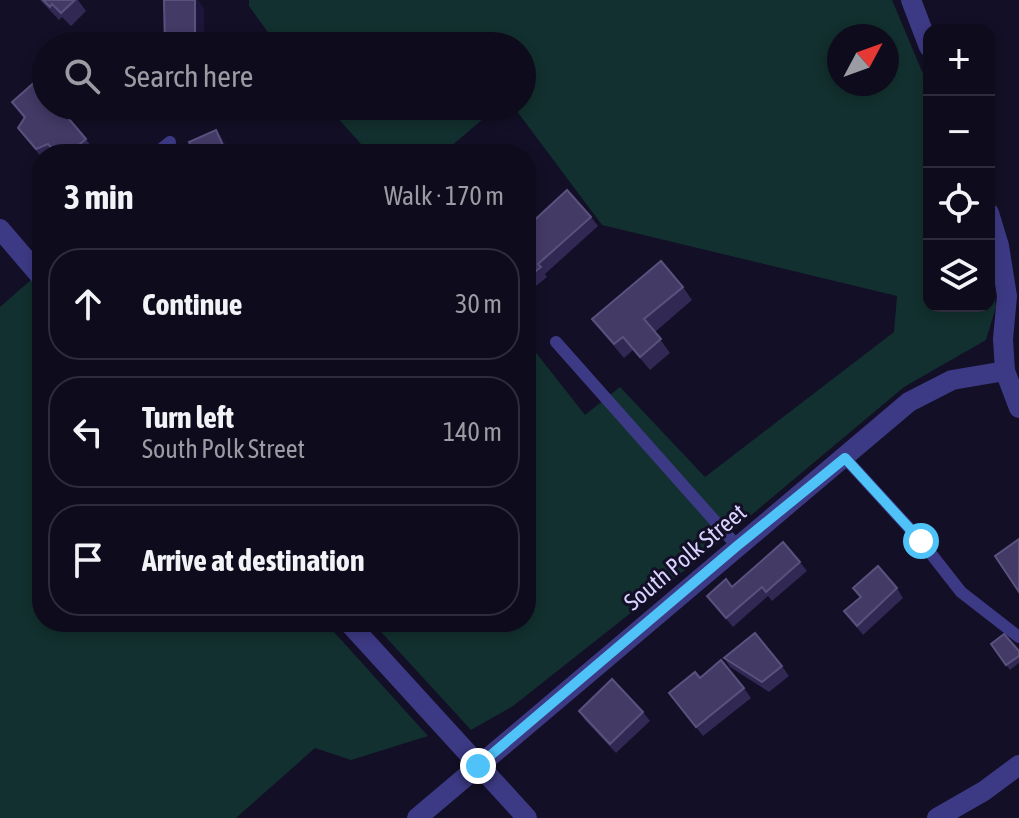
<!DOCTYPE html>
<html lang="en">
<head>
<meta charset="utf-8">
<style>
  body { margin:0; font-family:"Asap Condensed",sans-serif; background:#1c1929; color:#f1f3f6 }
  .controls { position:absolute; right:24px; top:24px; display:grid; overflow:hidden; border-radius:16px; box-shadow:0 4px 12px #0003 }
  .controls button { width:72px; height:72px; display:grid; place-items:center; padding:0; border:0; border-bottom:2px solid #2e2b3b; background:#0e0b1c; color:#f1f3f6; font:40px sans-serif }
  .compass { position:absolute; left:827px; top:24px; width:72px; height:72px; border-radius:50%; background:#0e0b1c; box-shadow:0 4px 12px #0003; rotate:49deg }
  .stop { position:absolute; width:24px; height:24px; margin:-18px; border:6px solid #4fc3f7; border-radius:50%; background:#fff }
  .stop.end { background:#4fc3f7; border-color:#fff; box-shadow:0 2px 8px #0008 }
  .list { margin:0; padding:0; list-style:none }
  h2 { display:flex; justify-content:space-between; align-items:center; height:104px; margin:0; padding:0 32px; font-size:34px }
  h2 small { font-size:26px; font-weight:400; color:#9b9ba3 }
  .list li { display:grid; grid-template-columns:52px 1fr auto; gap:24px; align-items:center; box-sizing:border-box; height:112px; margin:0 16px 16px; padding:0 16px; border:2px solid #2e2b3b; border-radius:32px }
  .list b { display:block; font-size:30px; white-space:nowrap }
  .list p { margin:0; font-size:26px; white-space:nowrap; color:#9b9ba3 }
  .list em { font-size:26px; font-style:normal; color:#9b9ba3 }
  .icon { flex:none; width:44px; height:44px; fill:none; stroke:currentColor; stroke-width:2; stroke-linecap:round; stroke-linejoin:round }
  .map { position:relative; flex:none; width:1019px; height:818px; overflow:hidden }
  .search { position:absolute; background:#0e0b1c; box-shadow:0 4px 12px #0003; left:32px; top:32px; width:504px; height:88px; display:flex; align-items:center; gap:20px; box-sizing:border-box; padding:0 28px; border-radius:44px; color:#9b9ba3; font-size:30px }
  .panel { position:absolute; background:#0e0b1c; box-shadow:0 4px 12px #0003; left:32px; top:144px; width:504px; height:488px; border-radius:32px }
  .map>svg:first-child { display:block }
</style>
</head>
<body>
<div class="map">
<svg width="1019" height="818" viewBox="0 0 1019 818">
  <rect width="100%" height="100%" fill="#130f26"/>
  <!-- green -->
  <g fill="#12302f" fill-rule="evenodd">
    <path d="M 249,0 L 892,0 L 929,88 L 929,306 L 989,306 L 989,265 L 996,307 L 986,340 L 904,387 L 694,563 L 513,706 L 471,730 L 372,622 L 526,622 L 526,340 L 585,415 L 620,387 L 705,477 L 894,332 L 897,296 L 602,225 L 513,106 L 522,106 L 522,46 L 278,46 L 249,6 ZM 839,36 L 887,36 L 887,84 L 839,84 Z"/>
    <path d="M 327,106 L 498,106 L 442,154 L 370,154 Z"/>
    <path d="M 32,279 L 42,291 L 42,622 L 325,622 L 428,736 L 351,760 L 315,748 L 236,818 L 0,818 L 0,307 Z"/>
  </g>
  <g fill="none" stroke-linecap="round" stroke-linejoin="round">
    <!-- service -->
    <g stroke="#3d3a85" stroke-width="12">
      <path d="M 155,154 L 170,142"/>
      <path d="M 556,342 L 737,546"/>
      <path d="M 845,458 L 921,541 L 961,592 L 1019,637"/>
    </g>
    <!-- minor -->
    <g stroke="#3d3a85" stroke-width="20">
      <path d="M 911,0 L 929,47"/>
      <path d="M 989,213 L 999,246 L 1007,296 L 1003,339 L 1005,371 L 1019,408"/>
      <path d="M 0,229 L 42,278"/>
      <path d="M 348,622 L 527,818"/>
      <path d="M 417,818 L 909,402 L 952,380 L 1005,371"/>
    </g>
    <!-- tertiary -->
    <path stroke="#3d3a85" stroke-width="20" d="M 937,818 L 984,791 L 1019,765"/>
  </g>
  <!-- wall -->
  <g fill="#312854">
    <path d="M 40,0 L 78,0 L 86,11 L 71,26 L 62,17 L 59,20 Z"/>
    <path d="M 12,102 L 86,139 L 95,152 L 93,154 L 42,154 L 42,158 L 18,128 L 24,119 Z"/>
    <path d="M 591,217 L 598,226 L 545,274 L 547,277 L 531,290 L 526,283 L 526,228 Z"/>
    <path d="M 683,287 L 692,300 L 655,332 L 670,353 L 650,370 L 633,350 L 624,358 L 602,332 L 592,319 Z"/>
    <path d="M 800,562 L 807,571 L 772,601 L 768,596 L 733,627 L 707,596 Z"/>
    <path d="M 853,588 L 897,588 L 903,598 L 863,635 L 844,611 L 860,597 Z"/>
    <path d="M 991,644 L 1019,651 L 1019,663 L 1010,670 Z"/>
    <path d="M 724,658 L 782,666 L 789,676 L 769,692 L 730,667 Z"/>
    <path d="M 700,678 L 744,688 L 751,698 L 703,736 L 669,693 Z"/>
    <path d="M 579,711 L 643,712 L 650,721 L 616,753 L 585,720 Z"/>
  </g>
  <!-- shaded-wall -->
  <g fill="#1d163a">
    <path d="M 195,0 L 198,0 L 204,8 L 204,46 L 195,46 Z"/>
    <path d="M 216,130 L 223,139 L 230,154 L 227,154 Z"/>
  </g>
  <!-- building -->
  <g fill="#433a66" stroke="#5a527e" stroke-width="2">
    <path d="M 43,0 L 75,0 L 61,13 L 52,4 L 50,7 Z"/>
    <path d="M 164,0 L 195,0 L 195,46 L 165,46 Z"/>
    <path d="M 36,81 L 46,92 L 46,106 L 58,106 L 86,139 L 68,154 L 57,154 L 48,144 L 36,149 L 18,128 L 25,117 L 12,102 Z"/>
    <path d="M 216,130 L 227,154 L 194,154 L 189,142 Z"/>
    <path d="M 567,190 L 591,217 L 538,264 L 541,267 L 526,279 L 526,228 Z"/>
    <path d="M 661,261 L 683,287 L 644,319 L 661,339 L 640,357 L 623,337 L 614,344 L 592,319 Z"/>
    <path d="M 1019,539 L 1019,592 L 995,556 Z"/>
    <path d="M 783,542 L 800,562 L 766,592 L 762,587 L 726,618 L 707,596 L 726,579 L 732,587 Z"/>
    <path d="M 878,566 L 897,588 L 857,626 L 844,611 L 861,597 L 853,588 Z"/>
    <path d="M 755,633 L 782,666 L 762,682 L 724,658 Z"/>
    <path d="M 1004,634 L 1019,651 L 1019,656 L 1006,665 L 991,644 Z"/>
    <path d="M 721,660 L 744,688 L 696,727 L 669,693 L 695,672 L 700,678 Z"/>
    <path d="M 612,679 L 643,712 L 610,744 L 579,711 Z"/>
  </g>
  <g fill="none" stroke-linecap="round" stroke-linejoin="round">
    <!-- route -->
    <path stroke="#4fc3f7" stroke-width="10" d="M 478,766 L 737,546 L 845,458 L 921,541"/>
  </g>
  <g text-anchor="middle" dominant-baseline="central" stroke-width="6" stroke-linejoin="round" paint-order="stroke">
    <!-- street labels -->
    <g font-size="24" fill="#d9d4ff" stroke="#130f26">
      <text transform="translate(685 557) rotate(-40)">South Polk Street</text>
    </g>
  </g>
</svg>
<div class="controls">
<button>+</button>
<button>−</button>
<button><svg class="icon" aria-label="locate" viewBox="0 0 24 24"><circle cx="12" cy="12" r="6"/><path d="M12 2v4M12 18v4M2 12h4M18 12h4"/></svg></button>
<button><svg class="icon" aria-label="layers" viewBox="0 0 24 24"><path d="M12 4l9 5-9 5-9-5zM3 14l9 5 9-5"/></svg></button>
</div>
<svg class="compass" viewBox="-18 -18 36 36"><path d="M0-13l5 13h-10z" fill="#e53935"/><path d="M0 13l5-13h-10z" fill="#9b9ba3"/></svg>
<div class="stop" style="left:921px;top:541px"></div>
<div class="stop end" style="left:478px;top:766px"></div>
<div class="search"><svg class="icon" aria-label="search" viewBox="0 0 24 24"><circle cx="10" cy="10" r="6"/><path d="M15 15l6 6"/></svg>Search here</div>
<section class="panel">
<h2>3 min<small>Walk · 170 m</small></h2>
<ul class="list">
<li><svg class="icon" aria-label="ahead" viewBox="0 0 24 24"><path d="M12 20V5M6 11l6-6 6 6"/></svg><div><b>Continue</b></div><em>30 m</em></li>
<li><svg class="icon" aria-label="left" viewBox="0 0 24 24"><path d="M17 20v-9H6M10 6l-5 5 5 5"/></svg><div><b>Turn left</b><p>South Polk Street</p></div><em>140 m</em></li>
<li><svg class="icon" aria-label="arrive" viewBox="0 0 24 24"><path d="M6 21V4h12l-3 4 3 4H6"/></svg><div><b>Arrive at destination</b></div></li>
</ul>
</section>
</div>
</body>
</html>
